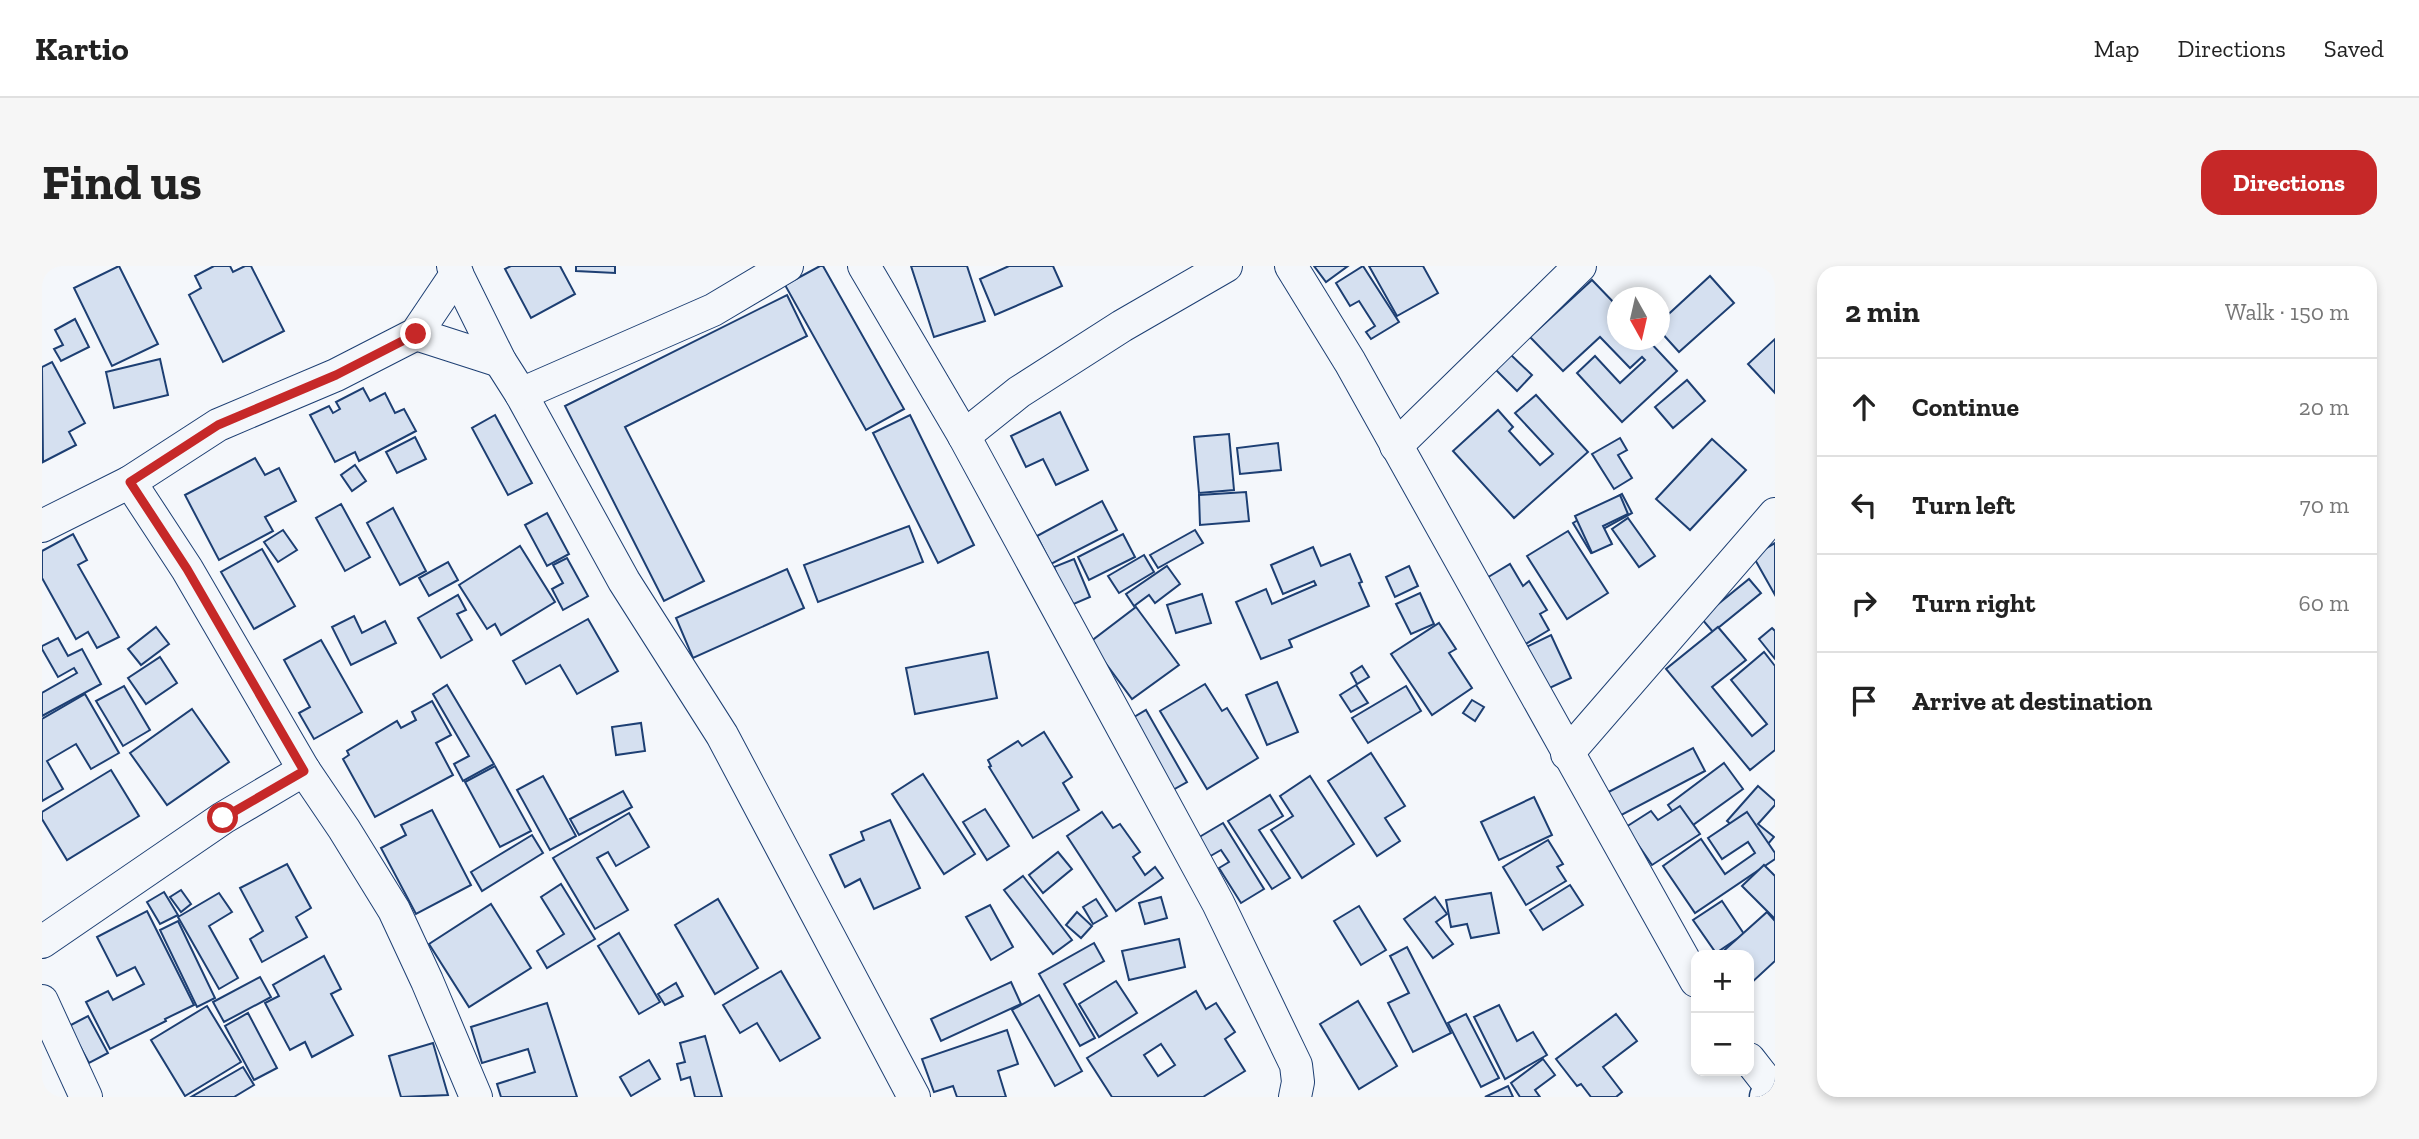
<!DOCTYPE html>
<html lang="en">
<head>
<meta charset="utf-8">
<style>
  body { margin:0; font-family:"Zilla Slab",serif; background:#f6f6f6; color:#222 }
  .controls { position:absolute; right:21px; bottom:21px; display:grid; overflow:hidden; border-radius:14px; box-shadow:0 4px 10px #0003 }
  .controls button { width:63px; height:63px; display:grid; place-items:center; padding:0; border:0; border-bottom:2px solid #e0e0e0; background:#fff; color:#222; font:35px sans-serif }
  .compass { position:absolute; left:1565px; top:21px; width:63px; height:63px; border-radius:50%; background:#fff; box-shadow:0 4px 10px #0003; rotate:172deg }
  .stop { position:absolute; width:21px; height:21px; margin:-16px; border:5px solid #c62828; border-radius:50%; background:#fff }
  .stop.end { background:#c62828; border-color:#fff; box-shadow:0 2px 7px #0008 }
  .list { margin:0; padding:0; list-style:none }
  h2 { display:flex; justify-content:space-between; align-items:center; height:91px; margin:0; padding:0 28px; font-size:30px }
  h2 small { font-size:23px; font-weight:400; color:#767676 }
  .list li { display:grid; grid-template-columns:46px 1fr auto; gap:21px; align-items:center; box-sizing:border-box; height:98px; padding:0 28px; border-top:2px solid #e0e0e0 }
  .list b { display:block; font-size:26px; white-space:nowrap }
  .list em { font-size:23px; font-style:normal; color:#767676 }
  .icon { flex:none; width:38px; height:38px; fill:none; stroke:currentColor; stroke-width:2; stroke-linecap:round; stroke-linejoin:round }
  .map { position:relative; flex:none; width:1733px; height:831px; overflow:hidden; border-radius:21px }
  header { display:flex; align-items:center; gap:42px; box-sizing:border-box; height:98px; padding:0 35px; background:#fff; border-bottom:2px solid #e0e0e0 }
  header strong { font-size:33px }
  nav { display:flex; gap:38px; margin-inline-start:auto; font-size:24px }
  .intro { display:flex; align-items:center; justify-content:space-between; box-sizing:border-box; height:168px; padding:0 42px }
  h1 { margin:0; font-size:49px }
  .button { padding:18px 32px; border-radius:21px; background:#c62828; color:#fff; font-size:24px; font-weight:700 }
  main { display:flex; gap:42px; padding:0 42px }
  aside { flex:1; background:#fff; border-radius:21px; box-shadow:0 4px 10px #0003 }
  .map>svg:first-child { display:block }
</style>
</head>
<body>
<header>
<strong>Kartio</strong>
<nav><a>Map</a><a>Directions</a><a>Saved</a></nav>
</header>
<div class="intro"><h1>Find us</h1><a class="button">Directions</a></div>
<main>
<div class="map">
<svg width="1733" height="831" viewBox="0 0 1733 831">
  <rect width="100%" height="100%" fill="#f4f7fb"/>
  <!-- building -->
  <g fill="#d5e0f0" stroke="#1d3f73" stroke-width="2" fill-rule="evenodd">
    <path d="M 77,0 L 116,78 L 70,100 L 32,22 Z"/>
    <path d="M 172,0 L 188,0 L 191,6 L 203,0 L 209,0 L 242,65 L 181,96 L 147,29 L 159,22 L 153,10 Z"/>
    <path d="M 469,0 L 518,0 L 533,28 L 489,52 L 463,3 Z"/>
    <path d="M 534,0 L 573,0 L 573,7 L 534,5 Z"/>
    <path d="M 778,0 L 781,0 L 862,143 L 824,164 L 743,19 Z"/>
    <path d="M 869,0 L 925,0 L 943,55 L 892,71 Z"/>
    <path d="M 967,0 L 1011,0 L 1020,20 L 953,49 L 938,13 Z"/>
    <path d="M 1272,0 L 1306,0 L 1284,16 Z"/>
    <path d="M 1321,0 L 1357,56 L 1329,73 L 1324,66 L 1333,60 L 1317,35 L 1308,40 L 1294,17 Z"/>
    <path d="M 1327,0 L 1381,0 L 1396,27 L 1355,50 Z"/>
    <path d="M 1668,10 L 1692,37 L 1637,86 L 1618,65 L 1618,56 Z"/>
    <path d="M 1550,14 L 1576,41 L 1576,74 L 1606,74 L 1635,105 L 1580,156 L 1535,107 L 1553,90 L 1578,117 L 1603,94 L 1600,91 L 1588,102 L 1558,71 L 1521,105 L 1488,71 Z"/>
    <path d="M 745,29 L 765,70 L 583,161 L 662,315 L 622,335 L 523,140 Z"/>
    <path d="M 33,53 L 47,81 L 19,95 L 12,83 L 21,79 L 13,64 Z"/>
    <path d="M 1733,73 L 1733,127 L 1706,98 Z"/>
    <path d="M 1468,88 L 1490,109 L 1475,125 L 1453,103 Z"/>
    <path d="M 118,93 L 126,129 L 72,142 L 64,106 Z"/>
    <path d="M 10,96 L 43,157 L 27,166 L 34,179 L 1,196 L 0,101 Z"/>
    <path d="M 1645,114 L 1663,135 L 1631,162 L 1613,141 Z"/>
    <path d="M 321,122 L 328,135 L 343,127 L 353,147 L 362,143 L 374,165 L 317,195 L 313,186 L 293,196 L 268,149 L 287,140 L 291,147 L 298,143 L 294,136 Z"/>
    <path d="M 1494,129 L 1546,186 L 1472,252 L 1411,185 L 1456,144 L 1471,161 L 1467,165 L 1498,199 L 1511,188 L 1473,147 Z"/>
    <path d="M 1018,146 L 1046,204 L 1014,219 L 1001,193 L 984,201 L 969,170 Z"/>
    <path d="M 453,149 L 490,217 L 466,229 L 430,162 Z"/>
    <path d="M 868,149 L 932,279 L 896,297 L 831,167 Z"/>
    <path d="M 1187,168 L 1192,224 L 1157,227 L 1152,171 Z"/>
    <path d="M 373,171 L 384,193 L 355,207 L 344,186 Z"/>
    <path d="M 1578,172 L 1585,184 L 1576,189 L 1590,212 L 1572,223 L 1550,188 Z"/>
    <path d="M 1670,173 L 1704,204 L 1648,264 L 1614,233 Z"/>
    <path d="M 1236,177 L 1239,204 L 1198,208 L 1195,182 Z"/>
    <path d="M 213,192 L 223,209 L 237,202 L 254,235 L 223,251 L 231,265 L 177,294 L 143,229 Z"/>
    <path d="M 313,199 L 324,215 L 310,225 L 299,209 Z"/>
    <path d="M 1204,226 L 1207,255 L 1158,259 L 1157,229 Z"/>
    <path d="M 1580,228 L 1590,247 L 1561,263 L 1569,276 L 1549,287 L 1531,257 Z"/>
    <path d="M 1578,229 L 1586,248 L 1561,260 L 1570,278 L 1550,287 L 1533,250 Z"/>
    <path d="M 1060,235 L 1075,264 L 1009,298 L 995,270 Z"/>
    <path d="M 299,238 L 328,291 L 303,305 L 274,252 Z"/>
    <path d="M 351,242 L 384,305 L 358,319 L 325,257 Z"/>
    <path d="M 505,247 L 527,288 L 505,300 L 483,259 Z"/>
    <path d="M 1586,252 L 1613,290 L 1597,301 L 1570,263 Z"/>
    <path d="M 867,260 L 881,296 L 776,336 L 762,299 Z"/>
    <path d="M 241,264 L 255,284 L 236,296 L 222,276 Z"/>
    <path d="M 1153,264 L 1161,277 L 1116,302 L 1108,289 Z"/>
    <path d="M 1526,265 L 1566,327 L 1525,353 L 1485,290 Z"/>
    <path d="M 31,268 L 45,294 L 36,299 L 77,371 L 55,382 L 46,366 L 34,373 L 0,312 L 0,285 Z"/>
    <path d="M 1081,268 L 1093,291 L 1047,314 L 1036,291 Z"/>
    <path d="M 1733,277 L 1733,329 L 1711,290 Z"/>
    <path d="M 478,280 L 513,336 L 459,369 L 453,358 L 445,363 L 417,319 Z"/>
    <path d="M 1271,281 L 1279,300 L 1308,288 L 1320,316 L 1317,317 L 1327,340 L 1247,374 L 1250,381 L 1219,393 L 1194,336 L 1224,323 L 1230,338 L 1274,319 L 1272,315 L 1241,328 L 1229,299 Z"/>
    <path d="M 220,283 L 253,340 L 212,363 L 179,306 Z"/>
    <path d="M 1102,289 L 1112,306 L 1077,327 L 1066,310 Z"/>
    <path d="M 525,292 L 546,330 L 521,344 L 510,323 L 521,317 L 511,299 Z"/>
    <path d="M 1032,293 L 1048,331 L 1027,340 L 1012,301 Z"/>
    <path d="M 406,296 L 416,314 L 387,330 L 377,312 Z"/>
    <path d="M 1468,298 L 1481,320 L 1487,315 L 1505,344 L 1498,348 L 1507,364 L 1482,379 L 1443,313 Z"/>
    <path d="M 1125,300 L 1138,318 L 1113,337 L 1107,329 L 1092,340 L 1084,328 Z"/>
    <path d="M 1367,300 L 1376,320 L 1353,331 L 1344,311 Z"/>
    <path d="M 745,303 L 762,342 L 651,392 L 634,352 Z"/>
    <path d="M 1707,313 L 1719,327 L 1671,366 L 1659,352 Z"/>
    <path d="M 1378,327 L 1392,358 L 1369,368 L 1354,338 Z"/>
    <path d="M 1160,328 L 1169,357 L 1134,367 L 1125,339 Z"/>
    <path d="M 416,329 L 424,344 L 415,348 L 430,374 L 399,392 L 376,352 Z"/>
    <path d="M 1094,341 L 1137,399 L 1090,433 L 1048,376 Z"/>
    <path d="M 312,350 L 320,367 L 343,355 L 354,377 L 309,399 L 290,361 Z"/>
    <path d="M 546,353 L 576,405 L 535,428 L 518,399 L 484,418 L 471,395 Z"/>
    <path d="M 1397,357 L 1414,383 L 1407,387 L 1430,422 L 1390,449 L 1349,388 Z"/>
    <path d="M 114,361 L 127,378 L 99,399 L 86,383 Z"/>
    <path d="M 1676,361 L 1704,394 L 1670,421 L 1710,470 L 1725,458 L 1689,414 L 1722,386 L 1733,400 L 1733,484 L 1708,504 L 1624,403 Z"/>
    <path d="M 1730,362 L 1733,365 L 1733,393 L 1717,373 Z"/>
    <path d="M 1509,369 L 1529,412 L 1499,426 L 1478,384 Z"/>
    <path d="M 16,372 L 26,390 L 40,383 L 59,418 L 0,450 L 0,427 L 35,407 L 32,402 L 16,411 L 0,383 L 0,380 Z"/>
    <path d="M 279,374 L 320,446 L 272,473 L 257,447 L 268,441 L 242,394 Z"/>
    <path d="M 946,386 L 955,432 L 873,448 L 864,402 Z"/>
    <path d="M 118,391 L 135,417 L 104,438 L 86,412 Z"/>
    <path d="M 1320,400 L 1327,411 L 1315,418 L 1309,407 Z"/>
    <path d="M 1235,416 L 1256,466 L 1225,479 L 1204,429 Z"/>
    <path d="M 1163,418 L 1180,445 L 1185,442 L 1216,492 L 1165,523 L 1118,445 Z"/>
    <path d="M 405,419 L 452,498 L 421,515 L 412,498 L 427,490 L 391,428 Z"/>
    <path d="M 1314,419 L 1326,437 L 1309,446 L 1298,429 Z"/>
    <path d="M 82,420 L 108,464 L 81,480 L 54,435 Z"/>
    <path d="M 1364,420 L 1379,445 L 1326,477 L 1310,452 Z"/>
    <path d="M 43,428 L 77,487 L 49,503 L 34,478 L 5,495 L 21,523 L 0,535 L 0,453 Z"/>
    <path d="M 1430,434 L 1442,441 L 1433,455 L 1421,447 Z"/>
    <path d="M 390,435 L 409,469 L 394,477 L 411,509 L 333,551 L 301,493 L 307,489 L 305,485 L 355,455 L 359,462 L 374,454 L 370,446 Z"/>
    <path d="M 150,443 L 187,496 L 125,539 L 88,487 Z"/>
    <path d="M 1104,444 L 1145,516 L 1129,525 L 1087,454 Z"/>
    <path d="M 599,457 L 603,485 L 574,489 L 570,461 Z"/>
    <path d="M 1002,466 L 1030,511 L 1021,517 L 1037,544 L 991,572 L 947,501 L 949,500 L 946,494 L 976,475 L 980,480 Z"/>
    <path d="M 1651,482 L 1663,505 L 1568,555 L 1555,532 Z"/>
    <path d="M 1329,487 L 1363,540 L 1343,552 L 1358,575 L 1335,590 L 1286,515 Z"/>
    <path d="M 1682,497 L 1701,523 L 1644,564 L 1626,539 Z"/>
    <path d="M 453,500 L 489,565 L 458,581 L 423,516 Z"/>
    <path d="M 69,504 L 97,550 L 25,594 L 0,553 L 0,546 Z"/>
    <path d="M 881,508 L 933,588 L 902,608 L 850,528 Z"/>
    <path d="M 501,510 L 534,570 L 508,584 L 475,524 Z"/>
    <path d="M 1268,510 L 1312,578 L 1260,612 L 1229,564 L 1251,550 L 1238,530 Z"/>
    <path d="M 1716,520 L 1733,535 L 1733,539 L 1716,558 L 1732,571 L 1720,585 L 1685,555 Z"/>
    <path d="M 581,525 L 590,541 L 537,569 L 528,553 Z"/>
    <path d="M 1228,529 L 1241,550 L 1217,564 L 1248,612 L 1230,623 L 1186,555 Z"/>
    <path d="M 1492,531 L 1510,569 L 1457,594 L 1439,556 Z"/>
    <path d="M 1638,540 L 1658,568 L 1610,599 L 1584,561 L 1609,545 L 1616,554 Z"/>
    <path d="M 943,543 L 967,580 L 945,594 L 921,556 Z"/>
    <path d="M 390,544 L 429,619 L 374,648 L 339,582 L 364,569 L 359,559 Z"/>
    <path d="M 1060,546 L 1071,562 L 1078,558 L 1098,586 L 1091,591 L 1103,609 L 1113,601 L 1121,612 L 1074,645 L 1025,570 Z"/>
    <path d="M 1705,546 L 1733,587 L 1733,593 L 1653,647 L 1621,600 L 1659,573 L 1683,608 L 1713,587 L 1706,576 L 1680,593 L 1666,572 Z"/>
    <path d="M 587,547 L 607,581 L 574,600 L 566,586 L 555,592 L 586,644 L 553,663 L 511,592 Z"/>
    <path d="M 848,554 L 878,622 L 832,643 L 818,613 L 803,621 L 788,589 L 822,574 L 819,566 Z"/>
    <path d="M 1181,557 L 1222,623 L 1199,637 L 1177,602 L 1187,596 L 1179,584 L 1165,592 L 1154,573 Z"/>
    <path d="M 490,569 L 501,587 L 440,625 L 429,606 Z"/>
    <path d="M 1506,574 L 1521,598 L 1515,601 L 1524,615 L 1484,639 L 1461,601 Z"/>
    <path d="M 1016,586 L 1030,603 L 1001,627 L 987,609 Z"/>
    <path d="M 245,598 L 269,642 L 254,651 L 265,671 L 220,696 L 208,673 L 221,665 L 198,622 Z"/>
    <path d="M 1722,599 L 1733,610 L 1733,653 L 1700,620 Z"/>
    <path d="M 981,610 L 1030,674 L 1011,688 L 962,624 Z"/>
    <path d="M 519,618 L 553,673 L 505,702 L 495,685 L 522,668 L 499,631 Z"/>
    <path d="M 1528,619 L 1541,639 L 1501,664 L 1488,644 Z"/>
    <path d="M 139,624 L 149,638 L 139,646 L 128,631 Z"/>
    <path d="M 122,626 L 136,649 L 118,658 L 105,636 Z"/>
    <path d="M 177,627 L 190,646 L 167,660 L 196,712 L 177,723 L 136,651 Z"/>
    <path d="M 1449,627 L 1457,667 L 1429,672 L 1425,658 L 1409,661 L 1404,634 Z"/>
    <path d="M 1119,631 L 1125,652 L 1103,658 L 1097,637 Z"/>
    <path d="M 1393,631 L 1405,648 L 1394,656 L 1411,678 L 1391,692 L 1362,653 Z"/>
    <path d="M 676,633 L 716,702 L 673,728 L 633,659 Z"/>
    <path d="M 1054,633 L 1065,650 L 1051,658 L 1041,641 Z"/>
    <path d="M 1680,635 L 1702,668 L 1674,687 L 1651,654 Z"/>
    <path d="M 449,638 L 489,702 L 427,741 L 387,678 Z"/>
    <path d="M 948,639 L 971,681 L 949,694 L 924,651 Z"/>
    <path d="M 1317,640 L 1344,684 L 1319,699 L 1292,655 Z"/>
    <path d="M 105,645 L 152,739 L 123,753 L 124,755 L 68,783 L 44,736 L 66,725 L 71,734 L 102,718 L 93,701 L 75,710 L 55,671 Z"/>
    <path d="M 1035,646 L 1050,660 L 1039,672 L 1024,659 Z"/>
    <path d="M 1725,646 L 1733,655 L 1733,695 L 1707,719 L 1707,689 L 1677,689 Z"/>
    <path d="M 136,655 L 173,732 L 155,741 L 118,664 Z"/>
    <path d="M 577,667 L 618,736 L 597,748 L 556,680 Z"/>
    <path d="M 1137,673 L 1143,701 L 1087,714 L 1080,685 Z"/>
    <path d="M 1052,677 L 1062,695 L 1022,718 L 1053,772 L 1038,780 L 997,708 Z"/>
    <path d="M 1365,681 L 1409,767 L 1371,786 L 1346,737 L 1367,727 L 1348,690 Z"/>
    <path d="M 282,690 L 299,723 L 289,728 L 311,769 L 270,791 L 263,776 L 248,784 L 223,737 L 237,730 L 231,719 Z"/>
    <path d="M 739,705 L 778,772 L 738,795 L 715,757 L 698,767 L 681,739 Z"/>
    <path d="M 218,711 L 229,731 L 182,756 L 171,736 Z"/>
    <path d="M 1074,715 L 1095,747 L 1057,771 L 1037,738 Z"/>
    <path d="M 969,716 L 979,738 L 899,775 L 889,753 Z"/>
    <path d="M 634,717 L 641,730 L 623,739 L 616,728 Z"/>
    <path d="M 1154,725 L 1164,743 L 1174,737 L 1193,766 L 1183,773 L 1203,805 L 1161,831 L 1070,831 L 1045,792 ZM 1119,778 L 1133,799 L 1116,810 L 1102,789 Z"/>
    <path d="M 997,729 L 1040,805 L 1013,820 L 970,744 Z"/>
    <path d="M 1316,735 L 1355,800 L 1317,823 L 1278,758 Z"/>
    <path d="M 505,737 L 535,831 L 459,831 L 455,818 L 493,806 L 486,783 L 440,797 L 429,761 Z"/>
    <path d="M 1457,739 L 1475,775 L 1491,766 L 1505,789 L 1463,813 L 1432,751 Z"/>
    <path d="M 165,740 L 199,796 L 143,830 L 109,774 Z"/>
    <path d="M 206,747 L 235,802 L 212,814 L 183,760 Z"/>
    <path d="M 1424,748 L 1457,812 L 1439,821 L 1406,757 Z"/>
    <path d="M 1574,748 L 1595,775 L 1561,801 L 1580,826 L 1574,831 L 1549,831 L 1539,818 L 1535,820 L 1514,793 Z"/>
    <path d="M 46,750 L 66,787 L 47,797 L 27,760 Z"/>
    <path d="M 965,764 L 976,798 L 956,805 L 964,831 L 915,831 L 911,820 L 892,826 L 880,793 Z"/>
    <path d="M 663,770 L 680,831 L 653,831 L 648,811 L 639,814 L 635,798 L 643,796 L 638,777 Z"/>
    <path d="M 391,777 L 406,829 L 359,831 L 347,790 Z"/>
    <path d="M 1501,793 L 1513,809 L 1493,824 L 1498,831 L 1478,831 L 1469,817 Z"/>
    <path d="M 607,794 L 618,813 L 589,830 L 578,811 Z"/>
    <path d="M 201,801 L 212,819 L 192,831 L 149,831 Z"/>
    <path d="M 1466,820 L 1471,831 L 1443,831 Z"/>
  </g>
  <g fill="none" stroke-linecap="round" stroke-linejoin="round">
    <!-- street casing -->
    <g stroke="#1d3f73" stroke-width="34">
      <g id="street">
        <path d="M 411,0 L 458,95 L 479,128 L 582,315 L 680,469 L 872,831"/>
        <path d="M 822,0 L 922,170 L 1176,637 L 1254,799 L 1256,816 L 1253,831"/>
        <path d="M 1249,0 L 1308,96 L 1654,715"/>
        <path d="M 374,68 L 458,95"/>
        <path d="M 479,128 L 671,44 L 745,0"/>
        <path d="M 922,170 L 977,126 L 1080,60 L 1184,0"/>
        <path d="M 1354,180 L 1538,0"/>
        <path d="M 88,216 L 145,303 L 262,504 L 302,563 L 352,644 L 385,715 L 434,831"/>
        <path d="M 0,260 L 88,216 L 176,159 L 294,109 L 374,68 L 415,7"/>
        <path d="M 1525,488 L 1733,248"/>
        <path d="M 0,676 L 181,552 L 262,504"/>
        <path d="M 0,735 L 44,831"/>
        <path d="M 1707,793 L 1732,825"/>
      </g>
    </g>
    <!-- secondary casing -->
    <g stroke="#1d3f73" stroke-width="41">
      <path id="secondary" d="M 1727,831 L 1733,824"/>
    </g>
    <!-- street -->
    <use href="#street" stroke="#f4f7fb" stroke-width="32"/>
    <!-- secondary -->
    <use href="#secondary" stroke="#f4f7fb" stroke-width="38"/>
  </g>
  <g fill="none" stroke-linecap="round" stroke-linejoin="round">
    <!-- route -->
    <path stroke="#c62828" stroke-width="9" d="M 181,552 L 262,505 L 145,303 L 88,216 L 176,159 L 294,109 L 374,68"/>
  </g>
</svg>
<div class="controls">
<button>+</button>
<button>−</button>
</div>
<svg class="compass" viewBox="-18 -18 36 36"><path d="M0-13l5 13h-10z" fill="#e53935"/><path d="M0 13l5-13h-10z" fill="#767676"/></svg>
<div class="stop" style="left:181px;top:552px"></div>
<div class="stop end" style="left:374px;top:68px"></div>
</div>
<aside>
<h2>2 min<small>Walk · 150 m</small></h2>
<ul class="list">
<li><svg class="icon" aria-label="ahead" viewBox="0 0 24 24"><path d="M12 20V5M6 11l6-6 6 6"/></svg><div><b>Continue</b></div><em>20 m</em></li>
<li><svg class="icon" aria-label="left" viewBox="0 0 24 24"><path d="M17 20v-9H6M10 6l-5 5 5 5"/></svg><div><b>Turn left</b></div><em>70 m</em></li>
<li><svg class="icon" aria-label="right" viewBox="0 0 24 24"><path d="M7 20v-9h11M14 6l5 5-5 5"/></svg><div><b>Turn right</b></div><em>60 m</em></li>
<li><svg class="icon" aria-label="arrive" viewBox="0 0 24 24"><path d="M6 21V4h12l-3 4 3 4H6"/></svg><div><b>Arrive at destination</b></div></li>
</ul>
</aside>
</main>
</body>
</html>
